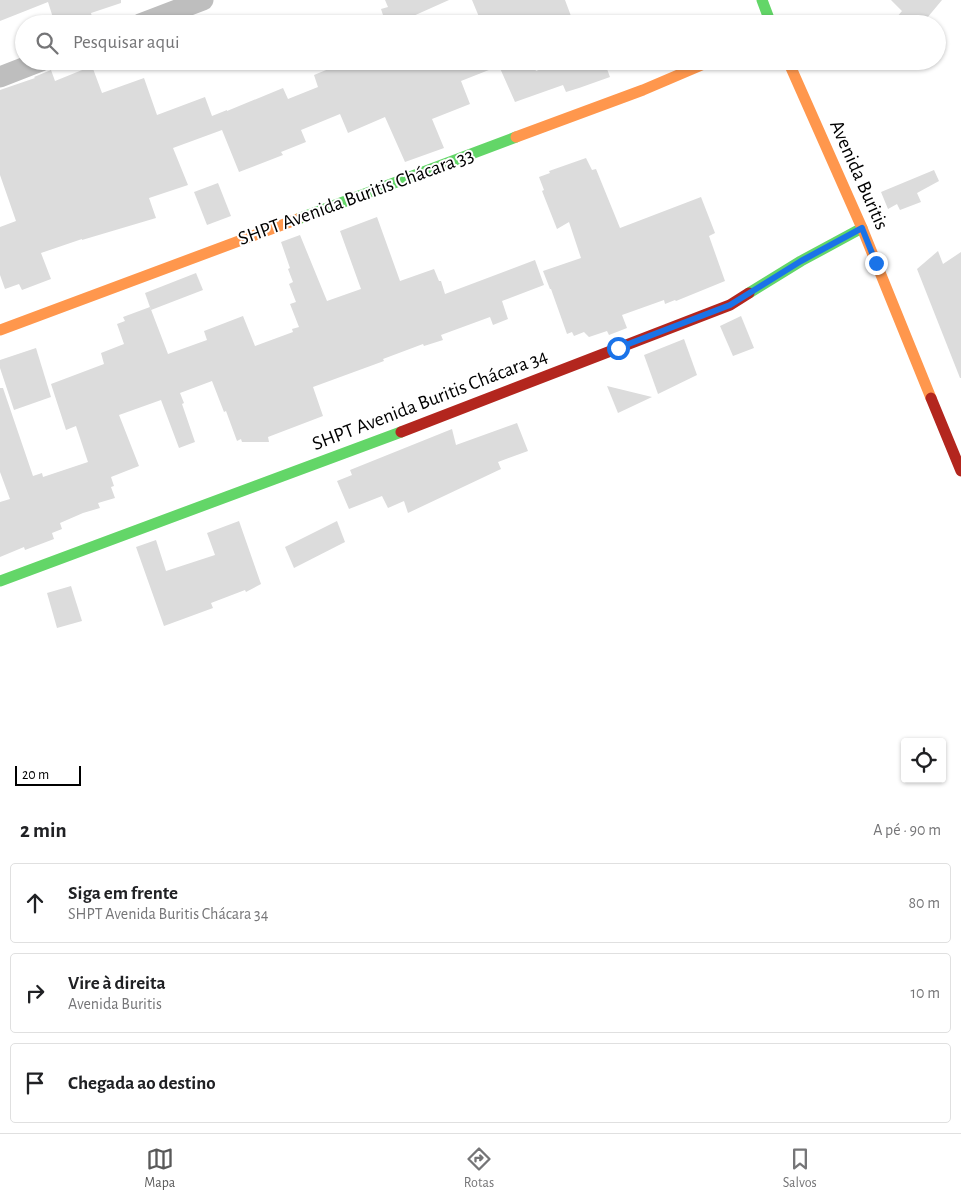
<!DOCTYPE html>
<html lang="pt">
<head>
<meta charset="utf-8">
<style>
  body { margin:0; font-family:"Alegreya Sans",sans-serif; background:#f6f6f6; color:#202124 }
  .controls { position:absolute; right:15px; bottom:15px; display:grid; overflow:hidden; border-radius:5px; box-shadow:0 1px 4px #0004 }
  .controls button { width:45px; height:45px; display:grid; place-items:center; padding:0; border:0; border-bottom:1px solid #e0e0e0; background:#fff; color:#202124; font:25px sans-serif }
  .scale { position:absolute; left:15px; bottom:12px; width:66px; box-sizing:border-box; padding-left:5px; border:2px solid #000; border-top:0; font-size:14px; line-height:18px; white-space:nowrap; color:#000; -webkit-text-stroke:4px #fff; paint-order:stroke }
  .stop { position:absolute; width:15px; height:15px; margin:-11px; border:4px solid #1a73e8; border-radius:50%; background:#fff }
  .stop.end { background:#1a73e8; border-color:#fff; box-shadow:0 1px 5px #0008 }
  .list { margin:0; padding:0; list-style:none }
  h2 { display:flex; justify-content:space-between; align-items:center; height:65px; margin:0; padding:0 20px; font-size:21px }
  h2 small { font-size:16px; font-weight:400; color:#757577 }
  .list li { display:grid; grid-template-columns:32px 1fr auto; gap:15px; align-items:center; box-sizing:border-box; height:80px; margin:0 10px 10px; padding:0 10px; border:1px solid #e0e0e0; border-radius:5px }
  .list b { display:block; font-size:19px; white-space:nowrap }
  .list p { margin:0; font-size:16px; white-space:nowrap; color:#757577 }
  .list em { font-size:16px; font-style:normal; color:#757577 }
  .icon { flex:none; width:28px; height:28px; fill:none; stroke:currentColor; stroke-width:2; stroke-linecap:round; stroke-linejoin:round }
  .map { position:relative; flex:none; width:961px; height:798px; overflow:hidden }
  .search { position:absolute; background:#fff; box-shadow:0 1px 4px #0004; left:15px; right:15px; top:15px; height:55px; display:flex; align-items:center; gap:12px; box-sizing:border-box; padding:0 18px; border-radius:28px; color:#757577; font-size:19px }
  .sheet { height:335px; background:#fff }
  nav { display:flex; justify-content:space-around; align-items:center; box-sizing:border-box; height:70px; border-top:1px solid #e0e0e0; background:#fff; font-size:14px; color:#757577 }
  nav a { display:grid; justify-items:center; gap:2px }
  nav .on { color:#595959 }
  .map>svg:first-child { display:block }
</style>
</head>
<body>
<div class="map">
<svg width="961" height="798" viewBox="0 0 961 798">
  <rect width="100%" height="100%" fill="#fff"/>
  <!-- building -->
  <g fill="#dcdcdc">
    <path d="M 0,0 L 121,0 L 121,3 L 91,13 L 92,17 L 75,24 L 55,24 L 48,2 L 0,21 Z"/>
    <path d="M 385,0 L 449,0 L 411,17 L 413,24 L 386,24 L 381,9 L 388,7 Z"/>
    <path d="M 472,0 L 565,0 L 574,24 L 482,24 Z"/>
    <path d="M 891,0 L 942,0 L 922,24 L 891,24 L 902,11 Z"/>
    <path d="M 348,61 L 532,61 L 536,71 L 562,61 L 604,61 L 610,77 L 579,88 L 566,92 L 563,85 L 515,102 L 499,66 L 461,81 L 470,104 L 432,119 L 444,148 L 405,162 L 385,117 L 348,133 L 340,114 L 301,130 L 306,142 L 281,152 L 283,155 L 239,172 L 222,130 L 173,148 L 188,185 L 149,198 L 156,218 L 82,240 L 82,239 L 41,253 L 51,279 L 22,290 L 19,284 L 5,289 L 0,275 L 0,227 L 16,221 L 0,175 L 0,90 L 35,78 L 34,77 L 51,70 L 55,81 L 92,66 L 102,93 L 144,78 L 157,115 L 205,97 L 212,116 L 227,110 L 227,111 L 283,88 L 288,99 L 318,87 L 314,75 Z"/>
    <path d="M 586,158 L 592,170 L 596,169 L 620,228 L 701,197 L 715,233 L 709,236 L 725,281 L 676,301 L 675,300 L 665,304 L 664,300 L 622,315 L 627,328 L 609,335 L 607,331 L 589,337 L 584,332 L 574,336 L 572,332 L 567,334 L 551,289 L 550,289 L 543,271 L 581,258 L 569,222 L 557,229 L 542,191 L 544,190 L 539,177 L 550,173 L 549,171 Z"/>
    <path d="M 934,170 L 939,181 L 917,193 L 921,202 L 900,210 L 897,204 L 888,209 L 881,192 Z"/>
    <path d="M 218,183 L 231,216 L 207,225 L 194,192 Z"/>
    <path d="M 377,217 L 400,281 L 434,269 L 439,281 L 441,281 L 445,294 L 535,260 L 544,285 L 502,301 L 508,319 L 493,325 L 490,317 L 441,335 L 443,340 L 424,346 L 423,344 L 383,359 L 384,361 L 313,387 L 323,416 L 268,437 L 269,442 L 242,442 L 241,439 L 237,441 L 226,411 L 224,412 L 212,381 L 180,393 L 184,403 L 182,404 L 195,442 L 179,448 L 161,400 L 119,415 L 139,466 L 111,477 L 114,486 L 111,487 L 115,498 L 98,503 L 100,508 L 83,513 L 60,523 L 62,529 L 52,533 L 54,539 L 25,550 L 24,547 L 0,557 L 0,502 L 10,499 L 0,472 L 0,388 L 3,388 L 33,476 L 42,473 L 43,477 L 88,462 L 76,426 L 66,430 L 51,384 L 104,364 L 101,353 L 124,344 L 117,324 L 125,321 L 123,317 L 150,307 L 168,354 L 207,340 L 204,331 L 243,316 L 255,346 L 293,332 L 292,329 L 299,327 L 290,304 L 296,302 L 289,284 L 293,282 L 288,269 L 290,268 L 281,242 L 300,235 L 327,301 L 361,289 L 340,231 Z"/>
    <path d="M 938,251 L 943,264 L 961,252 L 961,378 L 960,378 L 917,269 Z"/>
    <path d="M 196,273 L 203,290 L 151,310 L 145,293 Z"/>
    <path d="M 741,316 L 754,348 L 733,356 L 720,326 Z"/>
    <path d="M 684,339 L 697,375 L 658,394 L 644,355 Z"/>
    <path d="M 36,348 L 51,397 L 14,410 L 0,368 L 0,360 Z"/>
    <path d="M 607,386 L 652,397 L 618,413 Z"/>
    <path d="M 517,423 L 528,451 L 498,462 L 501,469 L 408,513 L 404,501 L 388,508 L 382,496 L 349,509 L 337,481 L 352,475 L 350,470 L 452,429 L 456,445 Z"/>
    <path d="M 239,521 L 261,584 L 246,592 L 245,590 L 211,603 L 213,608 L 164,626 L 136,547 L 156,540 L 166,571 L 215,555 L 207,533 Z"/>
    <path d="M 337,521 L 345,542 L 294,568 L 285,547 Z"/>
    <path d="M 71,586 L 82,621 L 57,628 L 47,593 Z"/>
  </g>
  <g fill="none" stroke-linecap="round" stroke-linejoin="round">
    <!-- street -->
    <g stroke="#bebebe" stroke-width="21">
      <path d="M 140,24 L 203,0"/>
      <path d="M 0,77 L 41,61"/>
    </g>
    <!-- fast -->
    <g stroke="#63d668" stroke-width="11">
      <path d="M 762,0 L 771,24"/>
      <path d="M 298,219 L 516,137"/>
      <path d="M 749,293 L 801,261 L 862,228"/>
      <path d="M 0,581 L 401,432"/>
    </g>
    <!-- slow -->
    <g stroke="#ff974d" stroke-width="11">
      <path d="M 788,61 L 862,228 L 931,398"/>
      <path d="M 516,137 L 643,90 L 711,61"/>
      <path d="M 0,330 L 298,219"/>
    </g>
    <!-- jam -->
    <g stroke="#b3261e" stroke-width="11">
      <path d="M 931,398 L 961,471"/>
      <path d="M 401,432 L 730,305 L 749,293"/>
    </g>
  </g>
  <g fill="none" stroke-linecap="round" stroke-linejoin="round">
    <!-- route -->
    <path stroke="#1a73e8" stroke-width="6" d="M 618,348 L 730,305 L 801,261 L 862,228 L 876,263"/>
  </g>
  <g text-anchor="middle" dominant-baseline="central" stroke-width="4" stroke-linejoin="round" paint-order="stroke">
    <!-- street labels -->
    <g font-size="20" fill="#000" stroke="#fff">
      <text transform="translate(859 175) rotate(66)">Avenida Buritis</text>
      <text transform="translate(356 197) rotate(-20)">SHPT Avenida Buritis Chácara 33</text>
      <text transform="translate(430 400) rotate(-21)">SHPT Avenida Buritis Chácara 34</text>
    </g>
  </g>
</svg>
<div class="controls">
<button><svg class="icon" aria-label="locate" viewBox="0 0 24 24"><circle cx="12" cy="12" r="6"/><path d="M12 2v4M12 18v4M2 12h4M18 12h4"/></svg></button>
</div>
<div class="scale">20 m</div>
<div class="stop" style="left:618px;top:348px"></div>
<div class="stop end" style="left:876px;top:263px"></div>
<div class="search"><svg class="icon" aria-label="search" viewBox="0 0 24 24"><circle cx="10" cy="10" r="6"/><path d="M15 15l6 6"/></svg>Pesquisar aqui</div>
</div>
<section class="sheet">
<h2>2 min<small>A pé · 90 m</small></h2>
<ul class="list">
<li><svg class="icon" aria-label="ahead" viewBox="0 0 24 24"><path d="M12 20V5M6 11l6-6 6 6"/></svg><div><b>Siga em frente</b><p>SHPT Avenida Buritis Chácara 34</p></div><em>80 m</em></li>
<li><svg class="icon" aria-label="right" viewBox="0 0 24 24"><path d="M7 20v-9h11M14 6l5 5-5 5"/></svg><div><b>Vire à direita</b><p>Avenida Buritis</p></div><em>10 m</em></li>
<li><svg class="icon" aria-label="arrive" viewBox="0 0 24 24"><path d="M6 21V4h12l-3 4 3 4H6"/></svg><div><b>Chegada ao destino</b></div></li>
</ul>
</section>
<nav>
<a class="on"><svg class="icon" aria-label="map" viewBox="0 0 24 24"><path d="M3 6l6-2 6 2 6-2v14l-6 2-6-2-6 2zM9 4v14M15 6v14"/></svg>Mapa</a>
<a><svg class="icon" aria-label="directions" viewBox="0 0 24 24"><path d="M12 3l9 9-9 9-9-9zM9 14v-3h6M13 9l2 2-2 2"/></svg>Rotas</a>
<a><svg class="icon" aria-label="saved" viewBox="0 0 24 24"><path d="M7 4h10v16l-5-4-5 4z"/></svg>Salvos</a>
</nav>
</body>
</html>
